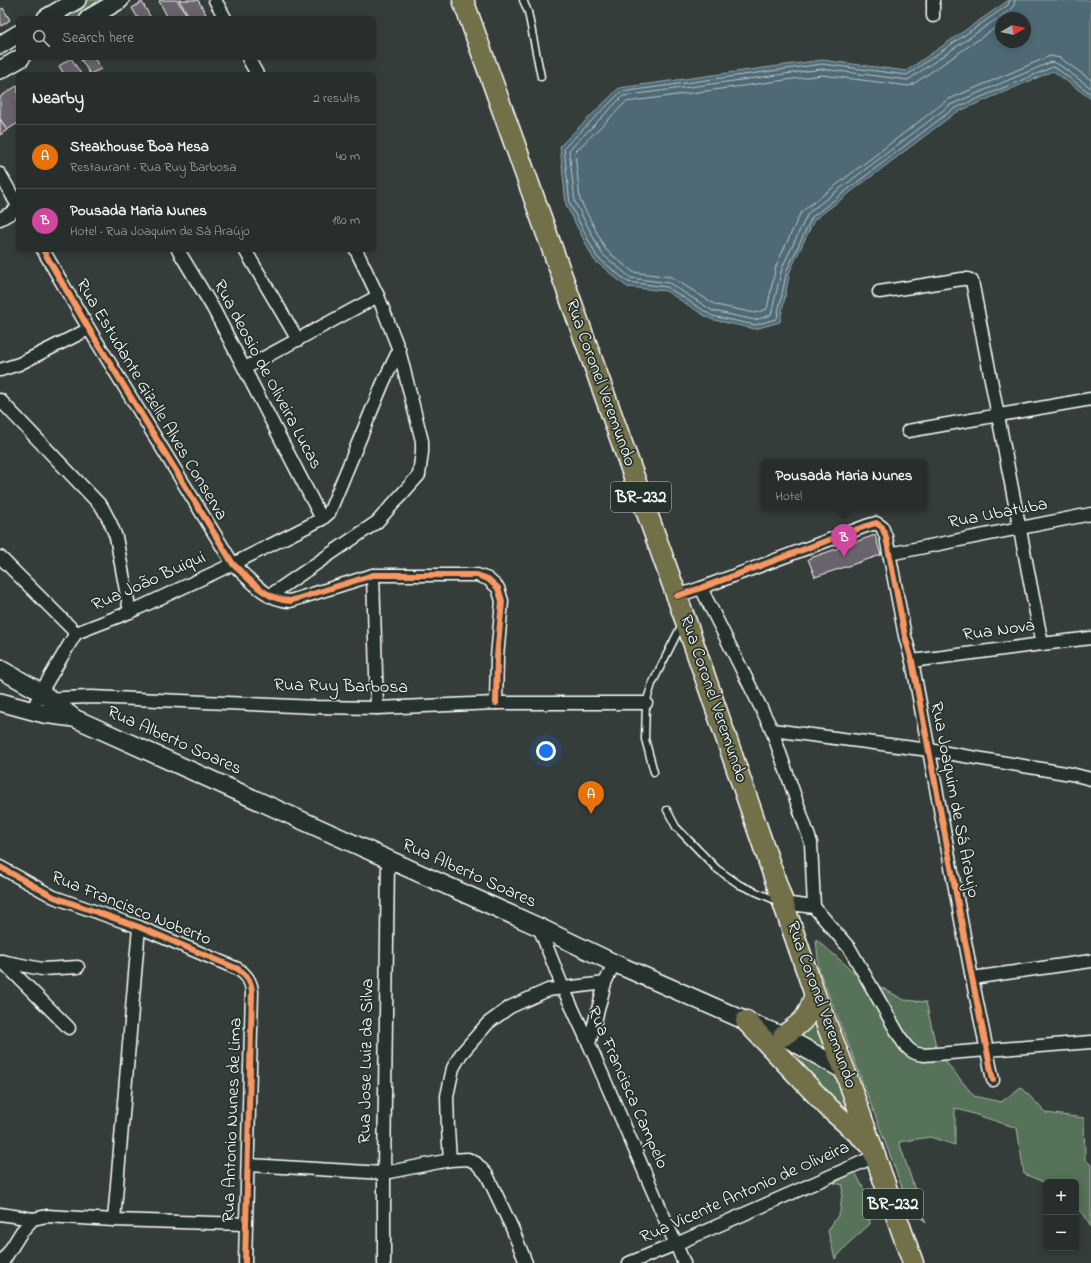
<!DOCTYPE html>
<html lang="en">
<head>
<meta charset="utf-8">
<style>
  body { margin:0; font-family:"Indie Flower",sans-serif; background:#2f3634; color:#f1f3f6 }
  .controls { position:absolute; right:12px; bottom:12px; display:grid; overflow:hidden; border-radius:6px; box-shadow:0 2px 10px #0003 }
  .controls button { width:36px; height:36px; display:grid; place-items:center; padding:0; border:0; border-bottom:1px solid #434a48; background:#272e2c; color:#f1f3f6; font:20px sans-serif }
  .compass { position:absolute; left:995px; top:12px; width:36px; height:36px; border-radius:50%; background:#272e2c; box-shadow:0 2px 10px #0003; rotate:81deg }
  .you { position:absolute; left:546px; top:751px; width:14px; height:14px; margin:-10px; border:3px solid #fff; border-radius:50%; background:#1a73e8; box-shadow:0 0 0 6px #1a73e833 }
  .badge { display:grid; place-items:center; width:26px; height:26px; border-radius:50%; background:#1a73e8; color:#fff; font-size:13px; font-weight:700 }
  .pin { position:absolute; translate:-50% -33px; filter:drop-shadow(0 1px 2px #0008) }
  .pin::after { content:''; position:absolute; top:21px; width:14px; height:12px; background:inherit; clip-path:polygon(0 0,100% 0,50% 100%) }
  .popup { position:absolute; left:761px; top:459px; width:166px; height:52px; box-sizing:border-box; display:grid; place-content:center; border-radius:6px; background:#272e2c; filter:drop-shadow(0 1px 3px #0005); font-size:13px; white-space:nowrap; color:#a4a8a9 }
  .popup b { font-size:15px; color:#f1f3f6 }
  .popup::after { content:''; position:absolute; left:50%; top:100%; margin-left:-8px; border:8px solid transparent; border-top-color:#272e2c }
  .list { margin:0; padding:0; list-style:none }
  h2 { display:flex; justify-content:space-between; align-items:center; height:52px; margin:0; padding:0 16px; font-size:17px }
  h2 small { font-size:13px; font-weight:400; color:#a4a8a9 }
  .list li { display:grid; grid-template-columns:26px 1fr auto; gap:12px; align-items:center; box-sizing:border-box; height:64px; padding:0 16px; border-top:1px solid #434a48 }
  .list b { display:block; font-size:15px; white-space:nowrap }
  .list p { margin:0; font-size:13px; white-space:nowrap; color:#a4a8a9 }
  .list em { font-size:13px; font-style:normal; color:#a4a8a9 }
  .icon { flex:none; width:22px; height:22px; fill:none; stroke:currentColor; stroke-width:2; stroke-linecap:round; stroke-linejoin:round }
  .map { position:relative; flex:none; width:1091px; height:1263px; overflow:hidden }
  .search { position:absolute; background:#272e2c; box-shadow:0 2px 10px #0003; left:16px; top:16px; width:360px; height:44px; display:flex; align-items:center; gap:10px; box-sizing:border-box; padding:0 14px; border-radius:6px; color:#a4a8a9; font-size:15px }
  .panel { position:absolute; background:#272e2c; box-shadow:0 2px 10px #0003; left:16px; top:72px; width:360px; height:180px; border-radius:6px }
  .map>svg:first-child { display:block }
</style>
</head>
<body>
<div class="map">
<svg width="1091" height="1263" viewBox="0 0 1091 1263">
  <rect width="100%" height="100%" fill="#343d3a"/>
  <filter id="ink" filterUnits="userSpaceOnUse"><feTurbulence type="fractalNoise" baseFrequency=".025" numOctaves="2"/><feDisplacementMap in="SourceGraphic" scale="8" xChannelSelector="R" yChannelSelector="G"/><feConvolveMatrix kernelMatrix="1 2 1 2 8 2 1 2 1" color-interpolation-filters="sRGB"/></filter>
  <g filter="url(#ink)">
    <!-- green -->
    <g fill="#577258" stroke="#abb8ac">
      <path d="M 82,0 L 112,0 L 81,18 L 51,18 Z"/>
      <path d="M 816,939 L 855,973 L 904,1000 L 926,1002 L 937,1051 L 974,1096 L 1001,1102 L 1021,1087 L 1046,1113 L 1084,1118 L 1085,1159 L 1091,1165 L 1091,1228 L 1085,1216 L 1076,1208 L 1076,1182 L 1046,1182 L 1046,1183 L 1024,1174 L 1017,1128 L 955,1108 L 955,1145 L 930,1137 L 899,1142 L 926,1223 L 903,1190 L 851,1051 L 819,970 Z"/>
      <path d="M 816,1022 L 834,1057 L 817,1045 L 796,1034 Z"/>
      <path d="M 760,1028 L 843,1079 L 860,1124 Z"/>
      <path d="M 855,1172 L 868,1197 L 870,1224 L 851,1241 L 835,1259 L 828,1231 L 840,1212 L 843,1185 L 834,1183 Z"/>
    </g>
    <!-- water -->
    <path fill="#4f6b75" stroke="#95a6ac" fill-rule="evenodd" d="M 1009,0 L 1091,0 L 1091,99 L 1053,71 L 955,113 L 814,220 L 790,271 L 780,322 L 755,329 L 710,319 L 666,291 L 627,287 L 594,260 L 566,205 L 560,146 L 619,88 L 822,60 L 906,71 ZM 1001,18 L 1025,18 L 1025,42 L 1001,42 Z"/>
    <g fill="none" stroke-linecap="round" stroke-linejoin="round">
      <!-- shore -->
      <g stroke="#b9c4c8" stroke-width="1">
        <path d="M 1010,0 L 1008,5 L 907,75 L 822,64 L 621,92 L 564,148 L 570,204 L 597,257 L 628,282 L 667,287 L 712,316 L 755,325 L 776,319 L 777,318 L 787,270 L 812,217 L 953,109 L 1053,67 L 1056,68 L 1091,94"/>
        <path d="M 1015,0 L 1014,5 L 1011,9 L 908,80 L 822,69 L 623,96 L 569,150 L 575,202 L 602,254 L 631,278 L 669,283 L 713,311 L 755,320 L 771,315 L 782,268 L 808,213 L 950,105 L 1051,62 L 1058,64 L 1091,88"/>
        <path d="M 1001,24 L 915,83 L 909,86 L 822,75 L 626,102 L 575,152 L 580,200 L 606,250 L 633,272 L 671,277 L 716,305 L 755,313 L 767,309 L 776,266 L 800,214 L 805,209 L 947,100 L 1050,56 L 1060,58 L 1091,80"/>
      </g>
    </g>
    <!-- building -->
    <g fill="#6b646d" stroke="#fff">
      <path d="M 161,0 L 177,0 L 189,18 L 168,18 L 159,1 Z"/>
      <path d="M 179,0 L 198,0 L 206,14 L 198,18 L 190,18 Z"/>
      <path d="M 142,2 L 151,18 L 138,18 L 136,15 L 132,8 Z"/>
      <path d="M 3,8 L 10,20 L 1,26 L 0,10 Z"/>
      <path d="M 71,58 L 81,74 L 64,74 L 59,66 Z"/>
      <path d="M 80,58 L 94,58 L 101,69 L 90,74 Z"/>
      <path d="M 18,85 L 18,123 L 7,130 L 0,119 L 0,97 Z"/>
      <path d="M 0,119 L 7,130 L 0,135 Z"/>
      <path d="M 875,535 L 881,555 L 815,577 L 808,559 Z"/>
    </g>
    <g fill="none" stroke-linecap="round" stroke-linejoin="round">
      <!-- service casing -->
      <g stroke="#fff" stroke-width="9">
        <g id="service">
          <path d="M 523,0 L 528,12 L 541,77"/>
          <path d="M 654,772 L 645,739 L 646,703 L 652,684 L 682,624"/>
          <path d="M 667,810 L 676,827 L 717,869 L 740,885 L 777,901"/>
        </g>
      </g>
      <!-- minor casing -->
      <g stroke="#fff" stroke-width="15">
        <g id="minor">
          <path d="M 215,0 L 225,18"/>
          <path d="M 933,0 L 933,16"/>
          <path d="M 248,58 L 257,74"/>
          <path d="M 0,174 L 18,206"/>
          <path d="M 0,219 L 18,209"/>
          <path d="M 43,250 L 89,329 L 233,564 C 250,580 266,600 290,601 L 373,575 L 477,575 L 488,579 L 498,588 L 502,601 L 497,657 L 496,703"/>
          <path d="M 178,250 L 213,308 L 322,519"/>
          <path d="M 245,250 L 298,340"/>
          <path d="M 879,292 L 962,279 L 968,279 L 972,281 L 1042,644"/>
          <path d="M 245,368 L 378,296"/>
          <path d="M 0,370 L 19,364 L 89,329"/>
          <path d="M 0,400 L 102,507 L 110,522 L 116,537 L 130,612"/>
          <path d="M 908,431 L 1091,399"/>
          <path d="M 889,554 L 1091,514"/>
          <path d="M 0,557 L 76,633"/>
          <path d="M 373,575 L 377,708"/>
          <path d="M 701,588 L 772,730 L 811,843 L 814,907"/>
          <path d="M 269,596 L 377,522 L 419,475 L 422,452 L 422,441 L 399,350 L 378,296 L 356,250"/>
          <path d="M 677,596 L 701,588 L 866,526 L 876,523 L 882,527 L 886,537 L 905,636 L 912,661 L 972,978 L 993,1080"/>
          <path d="M 76,633 L 130,612 L 233,564 L 322,519 L 329,513 L 383,383 L 399,350"/>
          <path d="M 912,661 L 1042,644 L 1091,638"/>
          <path d="M 50,705 L 53,701 L 63,698 L 91,697 L 316,707 L 377,708 L 496,703 L 646,703"/>
          <path d="M 32,711 L 41,692 L 76,633"/>
          <path d="M 772,730 L 929,750 L 1071,774 L 1091,779"/>
          <path d="M 0,867 L 54,897 L 139,927 L 238,969 C 247,975 251,981 252,991 L 245,1263"/>
          <path d="M 783,903 L 814,907 L 850,949 L 900,1037 C 906,1048 912,1054 924,1055 L 1091,1042"/>
          <path d="M 539,927 L 563,988 L 589,1044 L 684,1263"/>
          <path d="M 1,961 L 42,969 L 78,967"/>
          <path d="M 2,961 L 69,1028"/>
          <path d="M 972,978 L 1091,961"/>
          <path d="M 589,1044 L 605,983 L 614,963"/>
          <path d="M 450,1160 L 448,1129 L 447,1096 L 453,1068 L 461,1054 L 488,1023 L 510,1007 L 548,990 L 605,983"/>
          <path d="M 248,1165 L 384,1173 L 450,1160 L 468,1159 L 476,1163 L 487,1175 L 512,1228 L 526,1263"/>
          <path d="M 0,1214 L 33,1219"/>
          <path d="M 114,1220 L 139,927"/>
          <path d="M 2,1263 L 22,1231 L 33,1219 L 47,1216 L 114,1220 L 245,1224"/>
          <path d="M 384,1263 L 384,1173 L 388,860"/>
          <path d="M 629,1263 L 676,1244 L 876,1156"/>
        </g>
      </g>
      <!-- secondary casing -->
      <g stroke="#fff" stroke-width="20">
        <g id="secondary">
          <path d="M 46,18 L 77,0"/>
          <path d="M 89,18 L 120,0"/>
          <path d="M 0,45 L 18,34"/>
          <path d="M 0,70 L 21,58"/>
          <path d="M 0,669 L 41,692 L 74,718 L 539,927 L 614,963 L 746,1021 L 783,1036 L 845,1071"/>
          <path d="M 0,702 L 44,714 L 74,718"/>
        </g>
      </g>
      <!-- trunk casing -->
      <g stroke="#fff" stroke-width="23">
        <g id="trunk">
          <path d="M 463,0 L 685,619 L 815,995 L 845,1071 L 913,1263"/>
          <path d="M 746,1021 L 830,1109 L 871,1145"/>
          <path d="M 783,1036 C 805,1020 806,1021 815,995"/>
        </g>
      </g>
      <!-- service -->
      <use href="#service" stroke="#26332d" stroke-width="6"/>
      <!-- minor -->
      <use href="#minor" stroke="#26332d" stroke-width="12"/>
      <!-- secondary -->
      <use href="#secondary" stroke="#26332d" stroke-width="17"/>
      <!-- trunk -->
      <use href="#trunk" stroke="#71704a" stroke-width="20"/>
      <!-- cycleway casing -->
      <g stroke="#26332d" stroke-width="8">
        <g id="cycleway">
          <path d="M 43,250 L 89,329 L 233,564 C 250,580 266,600 290,601 L 373,575 L 477,575 L 488,579 L 498,588 L 502,601 L 497,657 L 496,703"/>
          <path d="M 677,596 L 701,588 L 866,526 L 876,523 L 882,527 L 886,537 L 905,636 L 912,661 L 972,978 L 993,1080"/>
          <path d="M 0,867 L 54,897 L 139,927 L 238,969 C 247,975 251,981 252,991 L 245,1263"/>
        </g>
      </g>
      <!-- cycleway -->
      <use href="#cycleway" stroke="#f99763" stroke-width="6"/>
    </g>
  </g>
  <g text-anchor="middle" dominant-baseline="central" stroke-width="3.5" stroke-linejoin="round" paint-order="stroke">
    <!-- shield labels -->
    <g fill="#26332d" stroke="#bec2c0" stroke-width="1">
      <rect x="611" y="482" width="60" height="30" rx="3"/>
      <rect x="863" y="1189" width="60" height="30" rx="3"/>
    </g>
    <g font-size="17" font-weight="bold" fill="#fff">
      <text x="641" y="497">BR-232</text>
      <text x="893" y="1204">BR-232</text>
    </g>
    <!-- street labels -->
    <g font-size="18" fill="#fff" stroke="#26332d">
      <text transform="translate(267 375) rotate(62)">Rua deosio de Oliveira Lucas</text>
      <text transform="translate(600 383) rotate(70)">Rua Coronel Veremundo</text>
      <text transform="translate(151 400) rotate(59)">Rua Estudante Gizelle Alves Conserva</text>
      <text transform="translate(998 514) rotate(-11)">Rua Ubatuba</text>
      <text transform="translate(149 582) rotate(-24)">Rua João Buiqui</text>
      <text transform="translate(999 631) rotate(-8)">Rua Nova</text>
      <text transform="translate(341 687) rotate(1)">Rua Ruy Barbosa</text>
      <text transform="translate(713 699) rotate(71)">Rua Coronel Veremundo</text>
      <text transform="translate(174 741) rotate(24)">Rua Alberto Soares</text>
      <text transform="translate(954 800) rotate(79)">Rua Joaquim de Sá Araujo</text>
      <text transform="translate(469 874) rotate(24)">Rua Alberto Soares</text>
      <text transform="translate(131 909) rotate(22)">Rua Francisco Noberto</text>
      <text transform="translate(821 1005) rotate(70)">Rua Coronel Veremundo</text>
      <text transform="translate(367 1061) rotate(-89)">Rua Jose Luiz da Silva</text>
      <text transform="translate(627 1088) rotate(66)">Rua Francisca Campelo</text>
      <text transform="translate(233 1120) rotate(-88)">Rua Antonio Nunes de Lima</text>
      <text transform="translate(745 1193) rotate(-24)">Rua Vicente Antonio de Oliveira</text>
    </g>
  </g>
</svg>
<div class="controls">
<button>+</button>
<button>−</button>
</div>
<svg class="compass" viewBox="-18 -18 36 36"><path d="M0-13l5 13h-10z" fill="#e53935"/><path d="M0 13l5-13h-10z" fill="#a4a8a9"/></svg>
<div class="you"></div>
<div class="pin badge" style="left:591px;top:814px;background:#e8710a">A</div>
<div class="pin badge" style="left:844px;top:557px;background:#d1479c">B</div>
<div class="popup"><b>Pousada Maria Nunes</b>Hotel</div>
<div class="search"><svg class="icon" aria-label="search" viewBox="0 0 24 24"><circle cx="10" cy="10" r="6"/><path d="M15 15l6 6"/></svg>Search here</div>
<section class="panel">
<h2>Nearby<small>2 results</small></h2>
<ul class="list">
<li><span class="badge" style="background:#e8710a">A</span><div><b>Steakhouse Boa Mesa</b><p>Restaurant · Rua Ruy Barbosa</p></div><em>40 m</em></li>
<li><span class="badge" style="background:#d1479c">B</span><div><b>Pousada Maria Nunes</b><p>Hotel · Rua Joaquim de Sá Araújo</p></div><em>180 m</em></li>
</ul>
</section>
</div>
</body>
</html>
